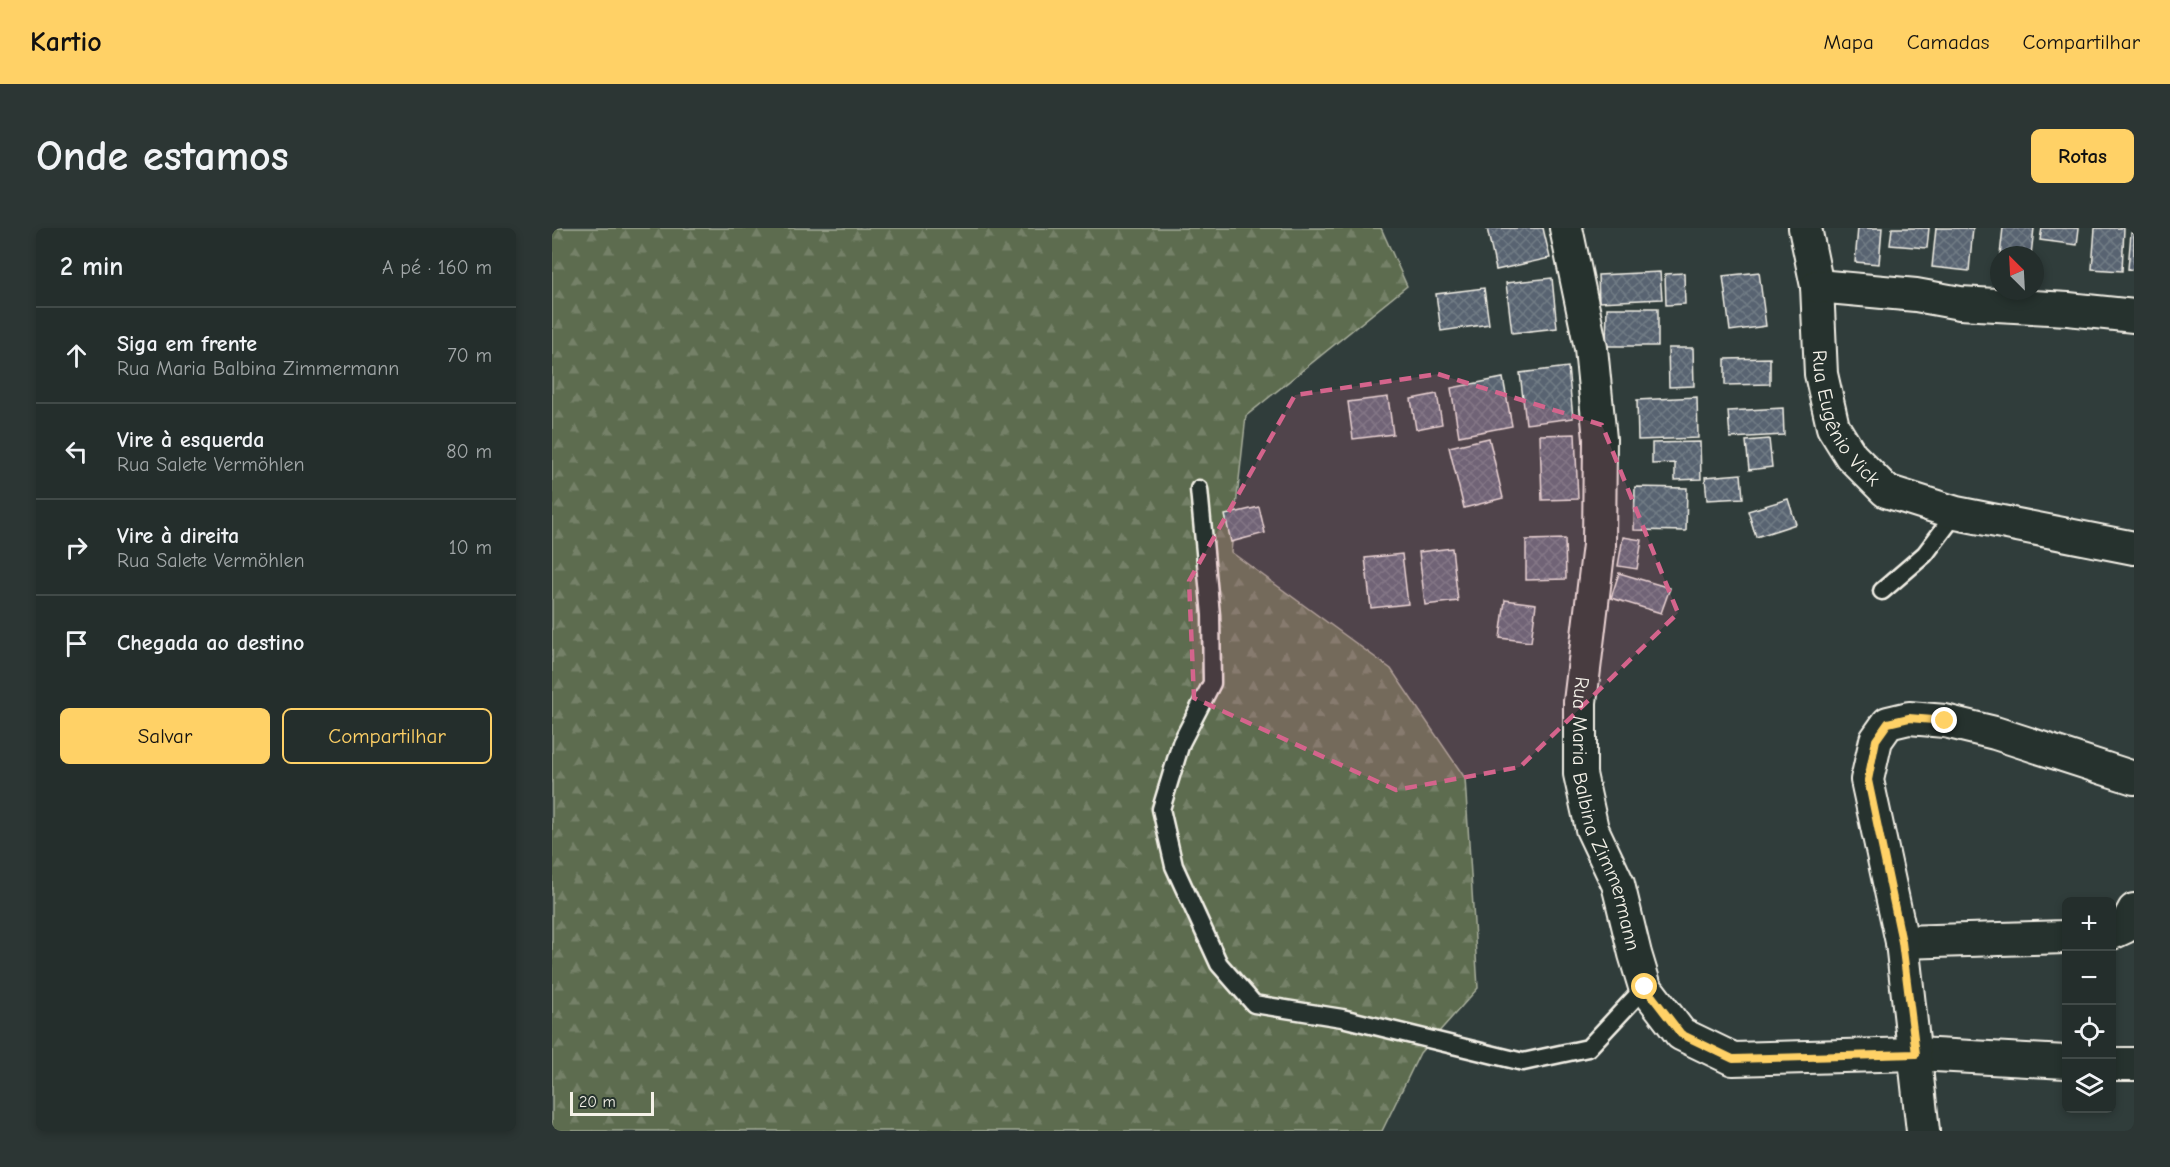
<!DOCTYPE html>
<html lang="pt">
<head>
<meta charset="utf-8">
<style>
  body { margin:0; font-family:"Comic Neue",sans-serif; background:#2c3634; color:#f1f3f6 }
  .controls { position:absolute; right:18px; bottom:18px; display:grid; overflow:hidden; border-radius:9px; box-shadow:0 3px 9px #0003 }
  .controls button { width:54px; height:54px; display:grid; place-items:center; padding:0; border:0; border-bottom:2px solid #414a48; background:#242e2c; color:#f1f3f6; font:30px sans-serif }
  .compass { position:absolute; left:1438px; top:18px; width:54px; height:54px; border-radius:50%; background:#242e2c; box-shadow:0 3px 9px #0003; rotate:336deg }
  .scale { position:absolute; left:18px; bottom:15px; width:84px; box-sizing:border-box; padding-left:6px; border:3px solid #f4f1e8; border-top:0; font-size:16px; line-height:21px; white-space:nowrap; color:#f4f1e8; -webkit-text-stroke:4px #26332d; paint-order:stroke }
  .stop { position:absolute; width:18px; height:18px; margin:-14px; border:4px solid #ffd166; border-radius:50%; background:#fff }
  .stop.end { background:#ffd166; border-color:#fff; box-shadow:0 2px 6px #0008 }
  .list { margin:0; padding:0; list-style:none }
  h2 { display:flex; justify-content:space-between; align-items:center; height:78px; margin:0; padding:0 24px; font-size:26px }
  h2 small { font-size:20px; font-weight:400; color:#a3a8a9 }
  .list li { display:grid; grid-template-columns:39px 1fr auto; gap:18px; align-items:center; box-sizing:border-box; height:96px; padding:0 24px; border-top:2px solid #414a48 }
  .list b { display:block; font-size:22px; white-space:nowrap }
  .list p { margin:0; font-size:20px; white-space:nowrap; color:#a3a8a9 }
  .list em { font-size:20px; font-style:normal; color:#a3a8a9 }
  .actions { display:flex; gap:12px; padding:18px 24px }
  .actions a { flex:1; padding:14px 0; border:2px solid #ffd166; border-radius:9px; text-align:center; font-size:21px; color:#ffd166 }
  .actions .main { background:#ffd166; color:#111 }
  .icon { flex:none; width:33px; height:33px; fill:none; stroke:currentColor; stroke-width:2; stroke-linecap:round; stroke-linejoin:round }
  .map { position:relative; flex:none; width:1582px; height:903px; overflow:hidden; border-radius:9px }
  header { display:flex; align-items:center; gap:36px; box-sizing:border-box; height:84px; padding:0 30px; background:#ffd166; color:#111 }
  header strong { font-size:28px }
  nav { display:flex; gap:33px; margin-inline-start:auto; font-size:21px }
  .intro { display:flex; align-items:center; justify-content:space-between; box-sizing:border-box; height:144px; padding:0 36px }
  h1 { margin:0; font-size:42px }
  .button { padding:15px 27px; border-radius:9px; background:#ffd166; color:#111; font-size:21px; font-weight:700 }
  main { display:flex; gap:36px; padding:0 36px }
  aside { flex:1; background:#242e2c; border-radius:9px; box-shadow:0 3px 9px #0003 }
  .map>svg:first-child { display:block }
</style>
</head>
<body>
<header>
<strong>Kartio</strong>
<nav><a>Mapa</a><a>Camadas</a><a>Compartilhar</a></nav>
</header>
<div class="intro"><h1>Onde estamos</h1><a class="button">Rotas</a></div>
<main>
<aside>
<h2>2 min<small>A pé · 160 m</small></h2>
<ul class="list">
<li><svg class="icon" aria-label="ahead" viewBox="0 0 24 24"><path d="M12 20V5M6 11l6-6 6 6"/></svg><div><b>Siga em frente</b><p>Rua Maria Balbina Zimmermann</p></div><em>70 m</em></li>
<li><svg class="icon" aria-label="left" viewBox="0 0 24 24"><path d="M17 20v-9H6M10 6l-5 5 5 5"/></svg><div><b>Vire à esquerda</b><p>Rua Salete Vermöhlen</p></div><em>80 m</em></li>
<li><svg class="icon" aria-label="right" viewBox="0 0 24 24"><path d="M7 20v-9h11M14 6l5 5-5 5"/></svg><div><b>Vire à direita</b><p>Rua Salete Vermöhlen</p></div><em>10 m</em></li>
<li><svg class="icon" aria-label="arrive" viewBox="0 0 24 24"><path d="M6 21V4h12l-3 4 3 4H6"/></svg><div><b>Chegada ao destino</b></div></li>
</ul>
<div class="actions"><a class="main">Salvar</a><a>Compartilhar</a></div>
</aside>
<div class="map">
<svg width="1582" height="903" viewBox="0 0 1582 903">
  <defs>
    <pattern id="forest-firs" width="22" height="20" patternUnits="userSpaceOnUse" patternTransform="scale(1.5)"><rect width="22" height="20" fill="#5d6c4f"/><path d="M5 1l3.5 6h-7zM16 11l3.5 6h-7z" fill="#758168"/></pattern>
    <pattern id="building-cross-hatch" width="8" height="8" patternUnits="userSpaceOnUse" patternTransform="scale(1.5)"><rect width="8" height="8" fill="#586471"/><path d="M0 0l8 8M0 8l8-8" fill="none" stroke="#717b85"/></pattern>
  </defs>
  <rect width="100%" height="100%" fill="#303d3b"/>
  <filter id="ink" filterUnits="userSpaceOnUse"><feTurbulence type="fractalNoise" baseFrequency=".0167" numOctaves="2"/><feDisplacementMap in="SourceGraphic" scale="12" xChannelSelector="R" yChannelSelector="G"/><feConvolveMatrix kernelMatrix="1 2 1 2 8 2 1 2 1" color-interpolation-filters="sRGB"/></filter>
  <g filter="url(#ink)">
    <!-- forest -->
    <path fill="url(#forest-firs)" stroke="#a8ae9c" stroke-width="1.5" d="M 0,0 L 829,0 L 855,58 L 694,188 L 679,324 L 839,441 L 913,550 L 926,760 L 868,825 L 830,903 L 0,903 Z"/>
    <!-- building -->
    <g fill="url(#building-cross-hatch)" stroke="#f4f1e8" stroke-width="1.5">
      <path d="M 935,0 L 991,0 L 998,30 L 944,42 Z"/>
      <path d="M 1306,0 L 1330,0 L 1327,36 L 1303,34 Z"/>
      <path d="M 1340,0 L 1377,0 L 1375,20 L 1338,17 Z"/>
      <path d="M 1384,0 L 1421,0 L 1417,43 L 1380,39 Z"/>
      <path d="M 1451,0 L 1482,0 L 1479,27 L 1448,27 Z"/>
      <path d="M 1490,0 L 1527,0 L 1525,17 L 1488,12 Z"/>
      <path d="M 1543,0 L 1572,0 L 1570,43 L 1540,41 Z"/>
      <path d="M 1579,5 L 1582,5 L 1582,42 L 1576,41 Z"/>
      <path d="M 1108,44 L 1110,71 L 1047,74 L 1046,47 Z"/>
      <path d="M 1207,44 L 1214,98 L 1178,103 L 1171,48 Z"/>
      <path d="M 1132,45 L 1133,76 L 1114,77 L 1113,46 Z"/>
      <path d="M 1000,50 L 1005,100 L 960,105 L 954,55 Z"/>
      <path d="M 932,60 L 937,96 L 889,103 L 884,66 Z"/>
      <path d="M 1055,80 L 1106,80 L 1106,118 L 1054,118 Z"/>
      <path d="M 1116,120 L 1141,120 L 1142,158 L 1117,159 Z"/>
      <path d="M 1218,130 L 1218,156 L 1173,157 L 1173,131 Z"/>
      <path d="M 1016,139 L 1021,190 L 974,196 L 968,145 Z"/>
      <path d="M 951,150 L 960,198 L 907,208 L 899,160 Z"/>
      <path d="M 885,166 L 890,196 L 864,201 L 859,171 Z"/>
      <path d="M 836,169 L 841,206 L 801,211 L 796,174 Z"/>
      <path d="M 1145,169 L 1146,210 L 1086,212 L 1085,172 Z"/>
      <path d="M 1231,180 L 1232,207 L 1178,210 L 1176,183 Z"/>
      <path d="M 1023,206 L 1026,271 L 990,272 L 988,207 Z"/>
      <path d="M 937,210 L 951,270 L 912,280 L 897,219 Z"/>
      <path d="M 1217,211 L 1220,239 L 1197,242 L 1194,213 Z"/>
      <path d="M 1148,214 L 1149,251 L 1123,252 L 1123,235 L 1100,236 L 1100,215 Z"/>
      <path d="M 1189,246 L 1191,270 L 1155,272 L 1153,249 Z"/>
      <path d="M 1083,259 L 1135,260 L 1134,303 L 1082,302 Z"/>
      <path d="M 1236,271 L 1244,296 L 1204,309 L 1196,283 Z"/>
      <path d="M 707,279 L 713,305 L 679,314 L 673,287 Z"/>
      <path d="M 1071,309 L 1090,312 L 1085,341 L 1066,338 Z"/>
      <path d="M 1013,311 L 1014,351 L 974,352 L 974,312 Z"/>
      <path d="M 900,320 L 906,373 L 873,377 L 867,324 Z"/>
      <path d="M 850,326 L 856,376 L 819,380 L 813,330 Z"/>
      <path d="M 1067,345 L 1118,360 L 1109,385 L 1059,370 Z"/>
      <path d="M 953,372 L 984,376 L 979,414 L 948,410 Z"/>
    </g>
    <g fill="none" stroke-linecap="round" stroke-linejoin="round">
      <!-- service casing -->
      <g stroke="#f4f1e8" stroke-width="21">
        <g id="service">
          <path d="M 647,261 L 659,387 L 660,455 L 629,515 L 609,581 L 622,638 L 667,736 L 702,776 L 790,790 L 971,834 L 1036,820 L 1093,759"/>
          <path d="M 1330,363 L 1373,326 L 1404,285"/>
        </g>
      </g>
      <!-- minor casing -->
      <g stroke="#f4f1e8" stroke-width="36">
        <g id="minor">
          <path id="s1" d="M 1014,0 L 1039,120 L 1048,211 L 1047,317 L 1028,474 L 1028,546 L 1040,601 L 1066,656 L 1083,726 L 1093,759 L 1129,806 L 1181,831 L 1364,826 L 1514,834"/>
          <path id="s2" d="M 1253,0 L 1265,58 L 1269,146 L 1281,199 L 1299,228 L 1334,263 L 1404,285 L 1582,320"/>
          <path d="M 1265,58 L 1364,67 L 1408,75 L 1516,81 L 1582,88"/>
          <path d="M 1560,705 L 1573,699 L 1582,682"/>
          <path d="M 1350,714 L 1514,709"/>
          <path d="M 1560,836 L 1582,836"/>
          <path d="M 1371,903 L 1350,714 L 1315,552 L 1324,512 L 1336,495 L 1357,490 L 1393,493 L 1443,505 L 1582,550"/>
        </g>
      </g>
      <!-- service -->
      <use href="#service" stroke="#26332d" stroke-width="16"/>
      <!-- minor -->
      <use href="#minor" stroke="#26332d" stroke-width="32"/>
    </g>
  </g>
  <g fill="none" stroke-linecap="round" stroke-linejoin="round" filter="url(#ink)">
    <!-- route -->
    <path stroke="#ffd166" stroke-width="8" d="M 1093,759 L 1129,806 L 1181,831 L 1364,826 L 1350,714 L 1316,552 L 1324,512 L 1336,495 L 1357,490 L 1393,493"/>
  </g>
  <!-- marked area -->
  <path fill="#d4648c" fill-opacity="0.2" stroke="#d4648c" stroke-width="4.5" stroke-dasharray="12 8" stroke-linejoin="round" d="M 886,146 L 1050,197 L 1126,385 L 968,539 L 844,562 L 642,470 L 637,353 L 743,167 Z"/>
  <g text-anchor="middle" dominant-baseline="central" stroke-width="4.5" stroke-linejoin="round" paint-order="stroke">
    <!-- street labels -->
    <g font-size="20" fill="#f4f1e8" stroke="#26332d">
      <text stroke="none"><textPath href="#s2" startOffset="198">Rua Eugênio Vick</textPath></text>
      <text stroke="none"><textPath href="#s1" startOffset="594">Rua Maria Balbina Zimmermann</textPath></text>
    </g>
  </g>
</svg>
<div class="controls">
<button>+</button>
<button>−</button>
<button><svg class="icon" aria-label="locate" viewBox="0 0 24 24"><circle cx="12" cy="12" r="6"/><path d="M12 2v4M12 18v4M2 12h4M18 12h4"/></svg></button>
<button><svg class="icon" aria-label="layers" viewBox="0 0 24 24"><path d="M12 4l9 5-9 5-9-5zM3 14l9 5 9-5"/></svg></button>
</div>
<svg class="compass" viewBox="-18 -18 36 36"><path d="M0-13l5 13h-10z" fill="#e53935"/><path d="M0 13l5-13h-10z" fill="#a3a8a9"/></svg>
<div class="scale">20 m</div>
<div class="stop" style="left:1093px;top:759px"></div>
<div class="stop end" style="left:1393px;top:493px"></div>
</div>
</main>
</body>
</html>
